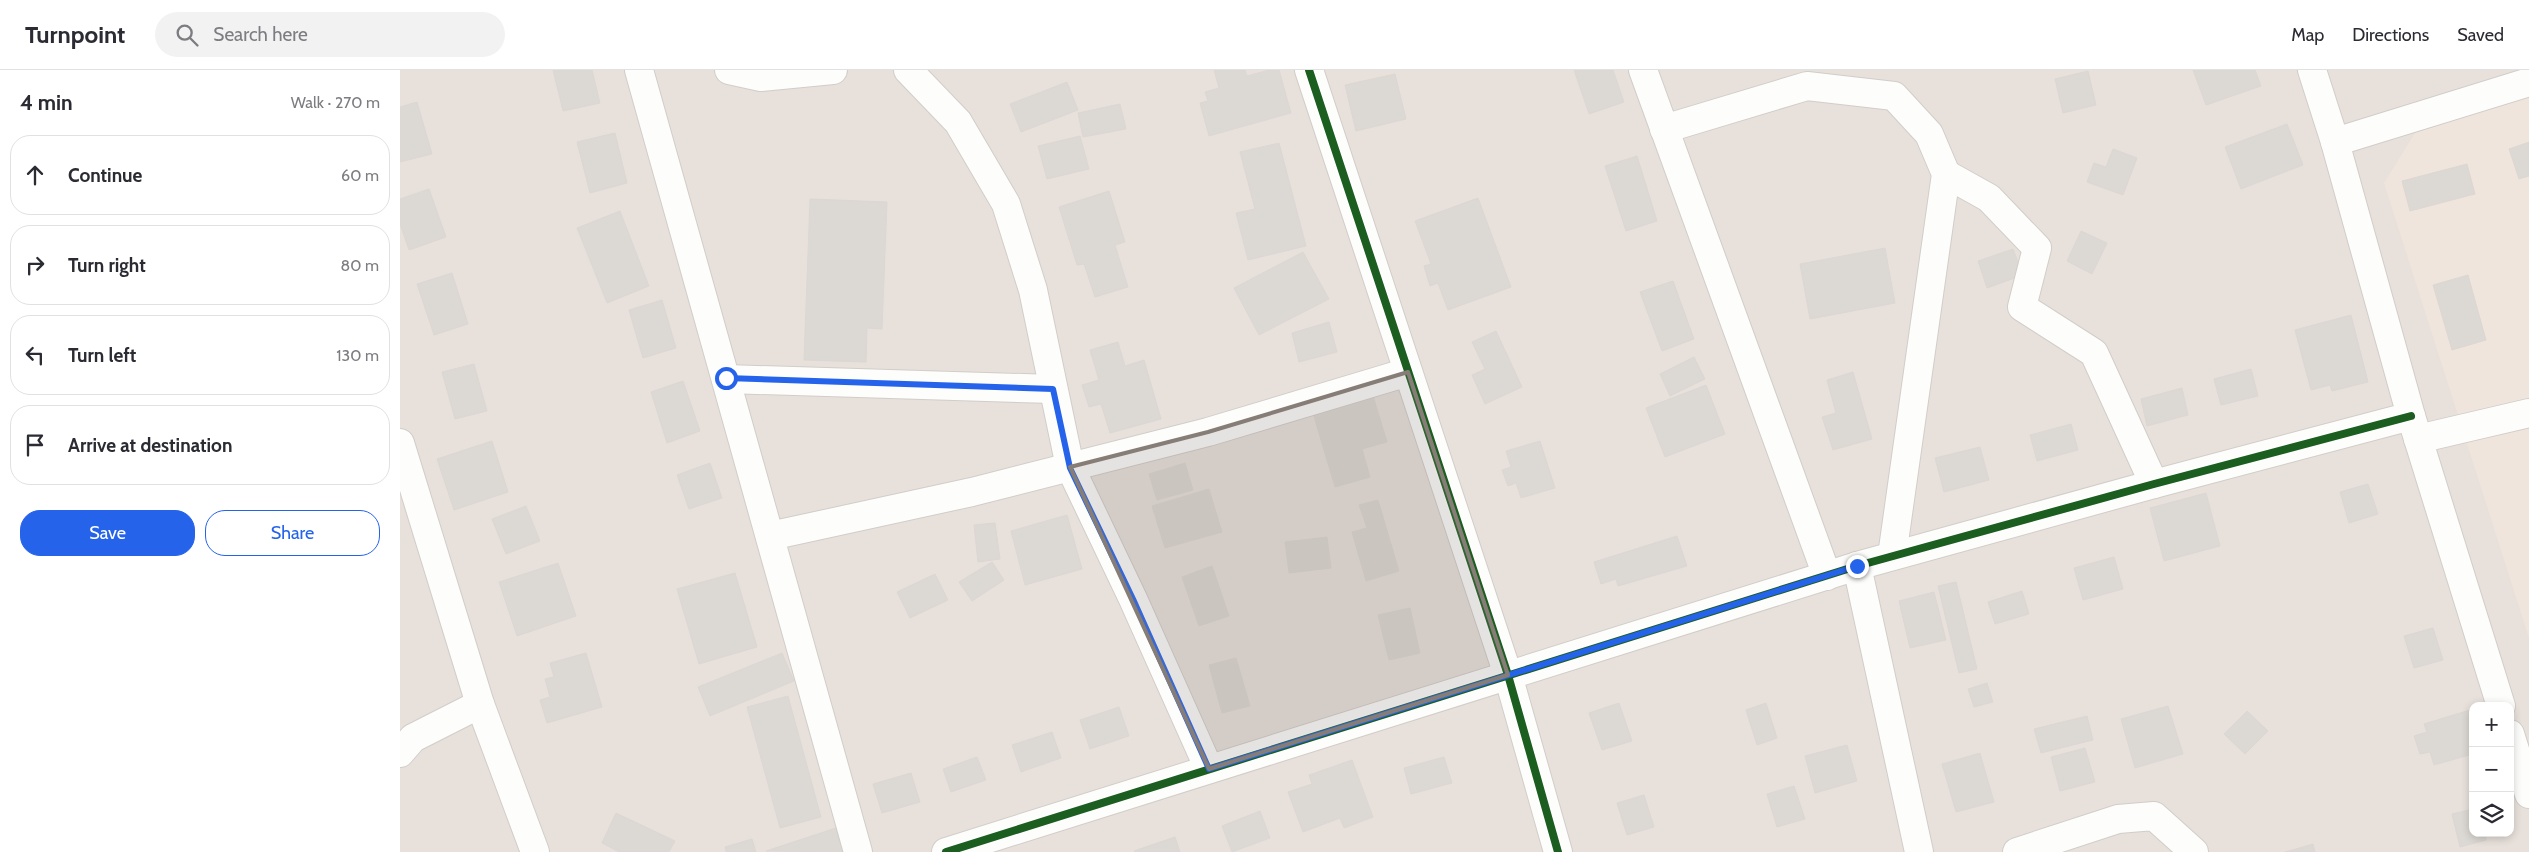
<!DOCTYPE html>
<html lang="en">
<head>
<meta charset="utf-8">
<style>
  body { margin:0; font-family:Cabin,sans-serif; background:#f2f2f3; color:#2b2b33 }
  .controls { position:absolute; right:15px; bottom:15px; display:grid; overflow:hidden; border-radius:10px; box-shadow:0 2px 8px #0003 }
  .controls button { width:45px; height:45px; display:grid; place-items:center; padding:0; border:0; border-bottom:1px solid #e1e1e2; background:#fff; color:#2b2b33; font:25px sans-serif }
  .stop { position:absolute; width:15px; height:15px; margin:-11px; border:4px solid #2563eb; border-radius:50%; background:#fff }
  .stop.end { background:#2563eb; border-color:#fff; box-shadow:0 1px 5px #0008 }
  .list { margin:0; padding:0; list-style:none }
  h2 { display:flex; justify-content:space-between; align-items:center; height:65px; margin:0; padding:0 20px; font-size:21px }
  h2 small { font-size:16px; font-weight:400; color:#7c7c81 }
  .list li { display:grid; grid-template-columns:32px 1fr auto; gap:15px; align-items:center; box-sizing:border-box; height:80px; margin:0 10px 10px; padding:0 10px; border:1px solid #e1e1e2; border-radius:20px }
  .list b { display:block; font-size:19px; white-space:nowrap }
  .list em { font-size:16px; font-style:normal; color:#7c7c81 }
  .actions { display:flex; gap:10px; padding:15px 20px }
  .actions a { flex:1; padding:11px 0; border:1px solid #2563eb; border-radius:20px; text-align:center; font-size:18px; color:#2563eb }
  .actions .main { background:#2563eb; color:#fff }
  .icon { flex:none; width:28px; height:28px; fill:none; stroke:currentColor; stroke-width:2; stroke-linecap:round; stroke-linejoin:round }
  .map { position:relative; flex:none; width:2129px; height:782px; overflow:hidden }
  header { display:flex; align-items:center; gap:30px; box-sizing:border-box; height:70px; padding:0 25px; background:#fff; border-bottom:1px solid #e1e1e2 }
  header strong { font-size:24px }
  nav { display:flex; gap:28px; margin-inline-start:auto; font-size:18px }
  .search { width:350px; height:45px; background:#f2f2f3; display:flex; align-items:center; gap:12px; box-sizing:border-box; padding:0 18px; border-radius:28px; color:#7c7c81; font-size:19px }
  main { display:flex }
  aside { flex:1; background:#fff }
  .map>svg:first-child { display:block }
</style>
</head>
<body>
<header>
<strong>Turnpoint</strong>
<div class="search"><svg class="icon" aria-label="search" viewBox="0 0 24 24"><circle cx="10" cy="10" r="6"/><path d="M15 15l6 6"/></svg>Search here</div>
<nav><a>Map</a><a>Directions</a><a>Saved</a></nav>
</header>
<main>
<aside>
<h2>4 min<small>Walk · 270 m</small></h2>
<ul class="list">
<li><svg class="icon" aria-label="ahead" viewBox="0 0 24 24"><path d="M12 20V5M6 11l6-6 6 6"/></svg><div><b>Continue</b></div><em>60 m</em></li>
<li><svg class="icon" aria-label="right" viewBox="0 0 24 24"><path d="M7 20v-9h11M14 6l5 5-5 5"/></svg><div><b>Turn right</b></div><em>80 m</em></li>
<li><svg class="icon" aria-label="left" viewBox="0 0 24 24"><path d="M17 20v-9H6M10 6l-5 5 5 5"/></svg><div><b>Turn left</b></div><em>130 m</em></li>
<li><svg class="icon" aria-label="arrive" viewBox="0 0 24 24"><path d="M6 21V4h12l-3 4 3 4H6"/></svg><div><b>Arrive at destination</b></div></li>
</ul>
<div class="actions"><a class="main">Save</a><a>Share</a></div>
</aside>
<div class="map">
<svg width="2129" height="782" viewBox="0 0 2129 782">
  <rect width="100%" height="100%" fill="#f4f1ee"/>
  <!-- residential -->
  <path fill="#e8e1db" fill-rule="evenodd" d="M 0,0 L 2129,0 L 2129,782 L 0,782 ZM 2073,636 L 2110,636 L 2110,763 L 2073,763 Z"/>
  <!-- education -->
  <path fill="#efe5dc" d="M 2129,22 L 2129,568 L 1984,113 L 2020,55 Z"/>
  <!-- building -->
  <g fill="#dcd8d3" stroke="#dcd7d3">
    <path d="M 153,0 L 192,0 L 200,33 L 163,41 Z"/>
    <path d="M 814,0 L 845,0 L 847,6 L 869,0 L 879,0 L 891,43 L 809,66 L 800,33 L 808,31 L 805,22 L 819,18 Z"/>
    <path d="M 1174,0 L 1213,0 L 1224,32 L 1189,44 Z"/>
    <path d="M 1793,0 L 1855,0 L 1861,16 L 1806,35 Z"/>
    <path d="M 1688,1 L 1696,35 L 1663,43 L 1655,9 Z"/>
    <path d="M 995,4 L 1006,49 L 956,61 L 945,15 Z"/>
    <path d="M 667,12 L 678,40 L 621,62 L 610,34 Z"/>
    <path d="M 17,32 L 32,84 L 0,92 L 0,37 Z"/>
    <path d="M 720,34 L 726,59 L 683,67 L 678,43 Z"/>
    <path d="M 1887,54 L 1903,95 L 1841,119 L 1825,77 Z"/>
    <path d="M 215,63 L 227,113 L 190,123 L 177,72 Z"/>
    <path d="M 680,66 L 689,99 L 647,109 L 638,76 Z"/>
    <path d="M 2129,72 L 2129,106 L 2119,109 L 2109,79 Z"/>
    <path d="M 879,73 L 906,176 L 848,190 L 836,143 L 855,139 L 840,82 Z"/>
    <path d="M 1713,79 L 1737,88 L 1723,125 L 1687,112 L 1694,93 L 1706,97 Z"/>
    <path d="M 1237,86 L 1257,151 L 1226,161 L 1205,96 Z"/>
    <path d="M 2067,94 L 2075,124 L 2010,141 L 2002,111 Z"/>
    <path d="M 29,119 L 46,167 L 9,180 L 0,154 L 0,129 Z"/>
    <path d="M 709,121 L 725,172 L 715,175 L 728,217 L 695,227 L 684,194 L 677,195 L 659,137 Z"/>
    <path d="M 1078,128 L 1111,217 L 1048,240 L 1038,213 L 1030,216 L 1024,196 L 1031,194 L 1015,151 Z"/>
    <path d="M 410,129 L 487,132 L 482,259 L 467,258 L 466,292 L 404,290 Z"/>
    <path d="M 220,141 L 249,216 L 207,233 L 177,158 Z"/>
    <path d="M 1681,161 L 1707,173 L 1692,204 L 1667,191 Z"/>
    <path d="M 1485,178 L 1495,233 L 1410,249 L 1400,194 Z"/>
    <path d="M 1613,179 L 1623,205 L 1587,218 L 1578,191 Z"/>
    <path d="M 903,182 L 929,229 L 859,265 L 834,218 Z"/>
    <path d="M 52,203 L 68,254 L 34,265 L 17,214 Z"/>
    <path d="M 2068,205 L 2086,270 L 2052,280 L 2033,215 Z"/>
    <path d="M 1273,211 L 1294,269 L 1262,281 L 1240,222 Z"/>
    <path d="M 262,230 L 276,278 L 243,288 L 229,240 Z"/>
    <path d="M 1951,245 L 1968,312 L 1932,321 L 1930,315 L 1911,320 L 1895,260 Z"/>
    <path d="M 929,252 L 937,282 L 899,292 L 892,263 Z"/>
    <path d="M 1096,261 L 1122,317 L 1085,334 L 1072,305 L 1085,299 L 1072,272 Z"/>
    <path d="M 718,272 L 725,296 L 744,290 L 761,349 L 710,363 L 701,334 L 689,337 L 682,315 L 699,310 L 690,280 Z"/>
    <path d="M 1294,287 L 1305,309 L 1270,326 L 1260,304 Z"/>
    <path d="M 74,294 L 87,341 L 55,349 L 42,302 Z"/>
    <path d="M 1851,299 L 1858,326 L 1821,335 L 1814,309 Z"/>
    <path d="M 1453,302 L 1472,369 L 1433,380 L 1422,347 L 1436,343 L 1427,310 Z"/>
    <path d="M 283,311 L 300,361 L 267,373 L 251,322 Z"/>
    <path d="M 1306,315 L 1325,364 L 1265,387 L 1246,338 Z"/>
    <path d="M 1782,318 L 1788,345 L 1747,356 L 1741,329 Z"/>
    <path d="M 973,326 L 987,372 L 962,379 L 970,407 L 935,417 L 913,343 Z"/>
    <path d="M 1671,354 L 1678,380 L 1637,391 L 1630,365 Z"/>
    <path d="M 92,371 L 108,422 L 54,440 L 37,389 Z"/>
    <path d="M 1140,371 L 1155,418 L 1121,428 L 1116,413 L 1108,416 L 1102,400 L 1111,397 L 1106,381 Z"/>
    <path d="M 1580,377 L 1589,410 L 1544,422 L 1535,388 Z"/>
    <path d="M 310,393 L 322,428 L 289,439 L 277,405 Z"/>
    <path d="M 785,393 L 793,420 L 757,430 L 749,404 Z"/>
    <path d="M 1968,414 L 1978,444 L 1949,453 L 1940,422 Z"/>
    <path d="M 809,419 L 822,462 L 765,478 L 752,436 Z"/>
    <path d="M 1806,423 L 1820,476 L 1764,491 L 1750,438 Z"/>
    <path d="M 978,430 L 999,501 L 966,511 L 952,462 L 967,458 L 959,435 Z"/>
    <path d="M 126,436 L 140,471 L 106,484 L 92,449 Z"/>
    <path d="M 667,445 L 682,499 L 625,515 L 611,461 Z"/>
    <path d="M 595,453 L 600,489 L 578,492 L 574,455 Z"/>
    <path d="M 1277,466 L 1287,496 L 1218,516 L 1216,509 L 1201,514 L 1194,492 Z"/>
    <path d="M 927,467 L 931,498 L 889,503 L 885,472 Z"/>
    <path d="M 1714,487 L 1723,519 L 1683,530 L 1674,498 Z"/>
    <path d="M 592,492 L 604,510 L 572,531 L 559,512 Z"/>
    <path d="M 158,493 L 176,546 L 117,566 L 99,512 Z"/>
    <path d="M 812,496 L 829,546 L 799,556 L 782,507 Z"/>
    <path d="M 335,503 L 357,577 L 299,594 L 277,519 Z"/>
    <path d="M 535,504 L 548,530 L 510,548 L 497,522 Z"/>
    <path d="M 1556,512 L 1577,599 L 1559,603 L 1538,516 Z"/>
    <path d="M 1622,521 L 1629,544 L 1595,554 L 1588,532 Z"/>
    <path d="M 1534,522 L 1546,570 L 1510,578 L 1499,531 Z"/>
    <path d="M 1010,538 L 1020,583 L 989,590 L 978,545 Z"/>
    <path d="M 2033,558 L 2043,590 L 2014,598 L 2004,566 Z"/>
    <path d="M 186,583 L 202,637 L 147,653 L 140,630 L 150,627 L 145,609 L 154,607 L 150,593 Z"/>
    <path d="M 382,583 L 394,611 L 310,646 L 298,617 Z"/>
    <path d="M 836,588 L 850,636 L 822,643 L 809,595 Z"/>
    <path d="M 1587,613 L 1593,632 L 1574,637 L 1568,619 Z"/>
    <path d="M 388,626 L 421,747 L 380,758 L 347,637 Z"/>
    <path d="M 1219,633 L 1232,671 L 1202,680 L 1189,643 Z"/>
    <path d="M 1366,633 L 1377,668 L 1357,675 L 1346,640 Z"/>
    <path d="M 1768,636 L 1783,684 L 1735,698 L 1721,649 Z"/>
    <path d="M 719,637 L 729,666 L 690,679 L 680,650 Z"/>
    <path d="M 2070,640 L 2073,651 L 2073,684 L 2034,695 L 2030,682 L 2020,684 L 2014,666 L 2027,662 L 2024,654 Z"/>
    <path d="M 1847,641 L 1868,661 L 1845,684 L 1824,664 Z"/>
    <path d="M 1687,646 L 1693,670 L 1641,683 L 1634,659 Z"/>
    <path d="M 652,662 L 661,688 L 621,702 L 612,675 Z"/>
    <path d="M 1447,675 L 1457,711 L 1415,723 L 1405,686 Z"/>
    <path d="M 1685,678 L 1695,712 L 1660,721 L 1651,687 Z"/>
    <path d="M 1580,683 L 1594,732 L 1556,742 L 1542,694 Z"/>
    <path d="M 577,687 L 586,710 L 551,722 L 543,699 Z"/>
    <path d="M 1044,687 L 1052,713 L 1011,724 L 1004,698 Z"/>
    <path d="M 952,690 L 973,747 L 944,758 L 940,748 L 903,762 L 888,722 L 912,714 L 909,705 Z"/>
    <path d="M 511,703 L 520,732 L 482,743 L 473,714 Z"/>
    <path d="M 1394,716 L 1405,749 L 1377,757 L 1367,724 Z"/>
    <path d="M 1244,725 L 1254,757 L 1227,765 L 1217,733 Z"/>
    <path d="M 2073,739 L 2073,763 L 2085,763 L 2086,770 L 2060,777 L 2052,744 Z"/>
    <path d="M 860,741 L 870,768 L 832,782 L 822,756 Z"/>
    <path d="M 216,743 L 275,771 L 269,782 L 219,782 L 202,773 Z"/>
    <path d="M 439,757 L 448,782 L 366,781 Z"/>
    <path d="M 775,767 L 780,782 L 735,782 L 734,781 Z"/>
    <path d="M 352,769 L 356,782 L 326,782 L 325,777 Z"/>
    <path d="M 1913,774 L 1915,782 L 1885,782 Z"/>
  </g>
  <g fill="none" stroke-linecap="round" stroke-linejoin="round">
    <!-- minor casing -->
    <g stroke="#d1cdc9" stroke-width="30">
      <g id="minor">
        <path d="M 239,0 L 458,782"/>
        <path d="M 329,0 L 361,7 L 433,0"/>
        <path d="M 508,0 L 558,52 L 606,134 L 633,220 L 670,397 L 733,529 L 809,699"/>
        <path d="M 909,0 L 1108,605 L 1158,782"/>
        <path d="M 1243,0 L 1427,506"/>
        <path d="M 1912,0 L 1935,72 L 2011,346 L 2101,636"/>
        <path d="M 1264,59 L 1407,16 L 1494,26 L 1529,64 L 1546,104 L 1492,486"/>
        <path d="M 1935,72 L 2129,12"/>
        <path d="M 1546,104 L 1589,128 L 1637,178 L 1622,237 L 1694,283 L 1754,414"/>
        <path d="M 326,309 L 653,319"/>
        <path d="M 2018,369 L 2129,343"/>
        <path d="M 0,373 L 80,634 L 135,782"/>
        <path d="M 370,466 L 572,422 L 808,362 L 1008,302"/>
        <path d="M 1457,496 L 1519,782"/>
        <path d="M 2110,664 L 2129,724"/>
        <path d="M 0,683 L 13,668 L 80,634"/>
        <path d="M 546,782 L 1457,496 L 1754,414 L 2011,346"/>
        <path d="M 1617,782 L 1718,749 L 1754,746 L 1794,782"/>
      </g>
    </g>
    <!-- minor -->
    <use href="#minor" stroke="#fdfdfc" stroke-width="28"/>
    <!-- cycleway casing -->
    <g stroke="#fff" stroke-width="11">
      <g id="cycleway">
        <path d="M 909,0 L 1108,605 L 1158,782"/>
        <path d="M 546,782 L 1457,496 L 1754,414 L 2011,346"/>
      </g>
    </g>
    <!-- cycleway -->
    <use href="#cycleway" stroke="#1b5e20" stroke-width="8"/>
  </g>
  <g fill="none" stroke-linecap="round" stroke-linejoin="round">
    <!-- route -->
    <path stroke="#2563eb" stroke-width="6" d="M 326,308 L 653,319 L 670,398 L 733,529 L 809,699 L 1457,496"/>
  </g>
  <!-- marked area -->
  <path fill="#877d77" fill-opacity="0.2" stroke="#877d77" stroke-width="4" stroke-linejoin="round" d="M 1008,302 L 1108,605 L 809,699 L 670,397 L 808,362 Z"/>
</svg>
<div class="controls">
<button>+</button>
<button>−</button>
<button><svg class="icon" aria-label="layers" viewBox="0 0 24 24"><path d="M12 4l9 5-9 5-9-5zM3 14l9 5 9-5"/></svg></button>
</div>
<div class="stop" style="left:326px;top:308px"></div>
<div class="stop end" style="left:1457px;top:496px"></div>
</div>
</main>
</body>
</html>
